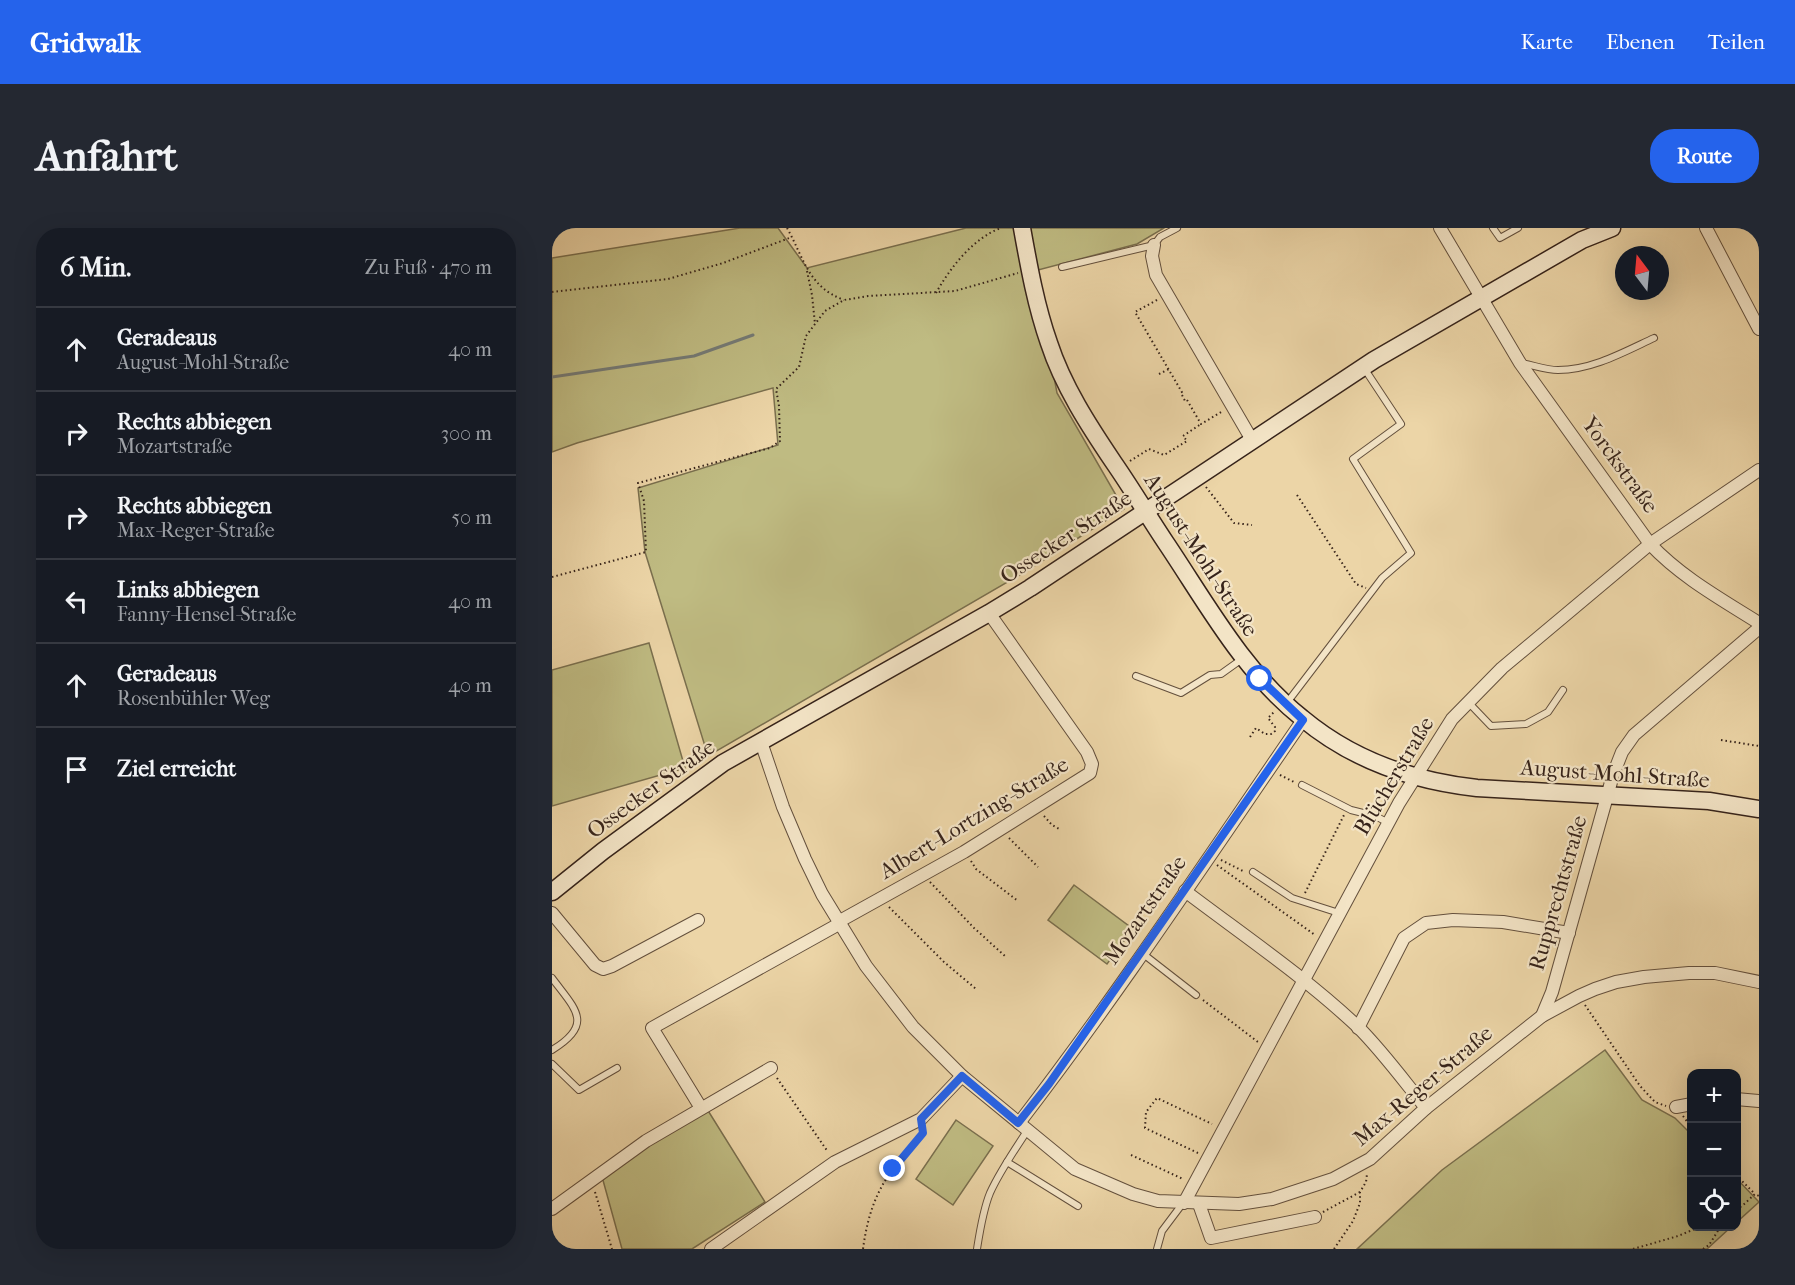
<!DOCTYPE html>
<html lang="de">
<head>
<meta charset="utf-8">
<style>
  body { margin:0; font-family:"IM FELL French Canon",serif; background:#242831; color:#f1f3f6 }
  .controls { position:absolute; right:18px; bottom:18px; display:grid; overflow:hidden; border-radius:12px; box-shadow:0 6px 24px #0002 }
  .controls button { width:54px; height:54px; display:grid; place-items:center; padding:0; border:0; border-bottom:2px solid #363941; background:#171b24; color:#f1f3f6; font:30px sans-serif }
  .compass { position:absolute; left:1063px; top:18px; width:54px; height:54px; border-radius:50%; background:#171b24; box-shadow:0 6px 24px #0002; rotate:344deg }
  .stop { position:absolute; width:18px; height:18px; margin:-14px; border:4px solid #2563eb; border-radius:50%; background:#fff }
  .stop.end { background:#2563eb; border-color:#fff; box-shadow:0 2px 6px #0008 }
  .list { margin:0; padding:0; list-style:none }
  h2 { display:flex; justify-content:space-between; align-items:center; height:78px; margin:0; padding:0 24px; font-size:26px }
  h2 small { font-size:20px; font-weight:400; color:#9ea1a6 }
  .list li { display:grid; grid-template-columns:39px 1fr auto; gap:18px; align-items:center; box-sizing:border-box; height:84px; padding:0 24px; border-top:2px solid #363941 }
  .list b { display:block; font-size:22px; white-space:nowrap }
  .list p { margin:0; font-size:20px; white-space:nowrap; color:#9ea1a6 }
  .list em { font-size:20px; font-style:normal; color:#9ea1a6 }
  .icon { flex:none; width:33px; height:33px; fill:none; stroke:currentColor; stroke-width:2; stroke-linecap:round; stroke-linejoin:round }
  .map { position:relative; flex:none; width:1207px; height:1021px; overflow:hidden; border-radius:24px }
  header { display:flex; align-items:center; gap:36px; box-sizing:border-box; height:84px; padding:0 30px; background:#2563eb; color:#fff }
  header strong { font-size:28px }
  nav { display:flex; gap:33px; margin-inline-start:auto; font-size:21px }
  .intro { display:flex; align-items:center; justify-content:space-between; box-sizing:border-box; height:144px; padding:0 36px }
  h1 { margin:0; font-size:42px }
  .button { padding:15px 27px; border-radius:24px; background:#2563eb; color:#fff; font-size:21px; font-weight:700 }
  main { display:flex; gap:36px; padding:0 36px }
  aside { flex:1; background:#171b24; border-radius:24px; box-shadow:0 6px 24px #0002 }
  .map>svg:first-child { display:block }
</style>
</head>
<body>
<header>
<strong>Gridwalk</strong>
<nav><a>Karte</a><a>Ebenen</a><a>Teilen</a></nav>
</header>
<div class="intro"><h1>Anfahrt</h1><a class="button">Route</a></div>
<main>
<aside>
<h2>6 Min.<small>Zu Fuß · 470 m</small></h2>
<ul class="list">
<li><svg class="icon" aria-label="ahead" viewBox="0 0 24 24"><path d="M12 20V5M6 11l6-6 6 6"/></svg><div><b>Geradeaus</b><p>August-Mohl-Straße</p></div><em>40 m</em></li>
<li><svg class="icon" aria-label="right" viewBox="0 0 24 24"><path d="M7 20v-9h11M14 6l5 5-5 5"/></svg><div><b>Rechts abbiegen</b><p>Mozartstraße</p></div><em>300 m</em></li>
<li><svg class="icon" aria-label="right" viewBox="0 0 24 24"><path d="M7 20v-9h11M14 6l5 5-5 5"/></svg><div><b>Rechts abbiegen</b><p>Max-Reger-Straße</p></div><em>50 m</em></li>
<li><svg class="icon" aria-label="left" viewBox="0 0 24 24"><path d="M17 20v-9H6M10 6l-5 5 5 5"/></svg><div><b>Links abbiegen</b><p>Fanny-Hensel-Straße</p></div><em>40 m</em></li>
<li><svg class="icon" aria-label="ahead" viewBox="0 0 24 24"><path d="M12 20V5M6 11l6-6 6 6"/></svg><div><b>Geradeaus</b><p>Rosenbühler Weg</p></div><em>40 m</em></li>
<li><svg class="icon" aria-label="arrive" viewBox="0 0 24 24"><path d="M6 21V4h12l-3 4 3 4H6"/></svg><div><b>Ziel erreicht</b></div></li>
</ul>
</aside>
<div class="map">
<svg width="1207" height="1021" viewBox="0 0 1207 1021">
  <rect width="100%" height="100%" fill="#ecd5a7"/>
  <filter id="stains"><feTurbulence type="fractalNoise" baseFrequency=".00333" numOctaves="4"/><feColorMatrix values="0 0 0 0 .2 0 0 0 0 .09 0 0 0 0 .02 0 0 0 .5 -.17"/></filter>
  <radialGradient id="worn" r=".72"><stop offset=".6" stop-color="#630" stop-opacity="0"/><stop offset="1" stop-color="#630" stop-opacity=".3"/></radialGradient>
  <!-- green -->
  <g fill="#bfbb82" stroke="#7a6f4e" stroke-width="1.5">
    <path d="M 188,0 L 226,0 L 255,40 L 414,0 L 612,0 L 585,16 L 482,43 L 505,165 L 572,281 L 471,345 L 156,528 L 93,324 L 86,260 L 226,217 L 221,160 L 25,215 L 0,224 L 0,30 Z"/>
    <path d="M 97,415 L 133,540 L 0,578 L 0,442 Z"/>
    <path d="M 522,657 L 581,701 L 555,736 L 496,692 Z"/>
    <path d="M 1053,822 L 1090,872 L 1123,890 L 1139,906 L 1140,998 L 1179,999 L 1155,1021 L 805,1021 L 890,942 Z"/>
    <path d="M 155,881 L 213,974 L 140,1021 L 70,1021 L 49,945 Z"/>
    <path d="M 404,892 L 441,918 L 401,977 L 364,951 Z"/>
    <path d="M 1185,951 L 1207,974 L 1185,994 L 1184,994 Z"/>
  </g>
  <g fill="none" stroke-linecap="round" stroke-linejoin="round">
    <!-- stream -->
    <path stroke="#757b76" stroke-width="3" d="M 0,149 L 142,128 L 201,107"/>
    <!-- lane casing -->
    <g stroke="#64503d" stroke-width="8">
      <g id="lane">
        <path d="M 941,0 L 948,10 L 966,0"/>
        <path d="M 510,39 L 602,17 L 608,9 L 625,0"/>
        <path d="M 969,135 C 981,137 994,142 1006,142 C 1040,142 1072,124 1102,110"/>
        <path d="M 584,448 L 629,465 L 658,447 L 669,446 L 690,431"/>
        <path d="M 916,474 L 939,498 L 974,496 L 996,484 L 1011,462"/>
        <path d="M 734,476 L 830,350 L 859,325 L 801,231 L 849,196 L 812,140"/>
        <path d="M 750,557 L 799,582 L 823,588 L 837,595"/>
        <path d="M 701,644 L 740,670 L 787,685"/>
        <path d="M 590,725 L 644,767"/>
        <path d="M 0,750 C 23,781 43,796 0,822"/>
        <path d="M 0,836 L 27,862 L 65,840"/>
        <path d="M 455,934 L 526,978"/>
        <path d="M 425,1021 C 428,1002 431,982 438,965 C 448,943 462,923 475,903"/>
        <path d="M 605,1021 L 610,1003 L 631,975"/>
      </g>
    </g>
    <!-- street casing -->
    <g stroke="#64503d" stroke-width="14">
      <g id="street">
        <path d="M 888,0 L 968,135 L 1098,316 C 1129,349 1169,371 1207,395"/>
        <path d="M 1154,0 L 1207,101"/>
        <path d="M 602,17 L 600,28 L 604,47 L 700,212"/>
        <path d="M 209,514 L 231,579 L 253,631 L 270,666 L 314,738 L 361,799 L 410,848 L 523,941 L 581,966 L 606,973 L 687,976 L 720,971 L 781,951 L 818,931 L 874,880 L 990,788 L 1027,768 L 1043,761 L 1064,754 L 1092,749 L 1137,745 L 1163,745 L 1207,754"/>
        <path d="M 633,663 C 691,707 753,749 806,799 C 831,824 852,853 874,880"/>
        <path d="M 0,685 L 43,737 L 51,741 L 60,738 L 146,692"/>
        <path d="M 286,694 L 412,624 L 538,545 L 540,536 L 535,524 L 437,385"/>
        <path d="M 990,788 L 1000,764 L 1061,547 L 1070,524 L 1082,507 L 1207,400"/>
        <path d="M 806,800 L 852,710 L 874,695 L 901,692 L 951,694 L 1017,705"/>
        <path d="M 1184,871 L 1207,873"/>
        <path d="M 1124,879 L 1140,876"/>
        <path d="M 149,880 L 100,800 L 287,696"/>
        <path d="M 467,895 C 567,765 658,627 751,492"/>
        <path d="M 632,975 L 847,575 L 900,491 L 950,440 L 1098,316 L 1207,242"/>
        <path d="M 647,976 L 659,1010 L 763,989"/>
        <path d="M 0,981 L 94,913 L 219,840"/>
        <path d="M 159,1021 L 283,934 L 369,891 L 410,848"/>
      </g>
    </g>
    <!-- secondary casing -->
    <g stroke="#36231a" stroke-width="19">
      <g id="secondary">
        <path d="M 470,0 C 477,39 484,78 497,115 C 511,158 537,198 562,235 C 580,261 596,288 614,315 C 655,376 691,443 750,490 C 799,531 861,553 925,560 L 1157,573 L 1207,581"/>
        <path d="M 0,664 L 51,623 L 171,535 L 437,385 L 478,360 L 822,132 L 1030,12 L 1060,0"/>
      </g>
    </g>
    <!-- path -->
    <g stroke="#36231a" stroke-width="2" stroke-dasharray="1.5 3" stroke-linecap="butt">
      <path d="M 235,0 C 252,30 256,59 292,72"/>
      <path d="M 255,43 L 260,67 L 263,96"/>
      <path d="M 0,64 L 116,51 L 171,35 L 240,9"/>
      <path d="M 384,65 C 398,40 421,10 449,0"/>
      <path d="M 605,72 L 583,84 L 631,166 L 630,167 L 633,173 L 635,172 L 649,196 L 671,183"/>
      <path d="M 607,146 L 617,141"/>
      <path d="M 578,233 L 597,221 L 612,227 L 635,213 L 631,208 L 649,196"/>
      <path d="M 654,259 L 682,295 L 700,297"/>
      <path d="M 745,267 L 804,356 L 814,360"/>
      <path d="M 0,349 L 94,324 L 92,273 L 86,255 L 218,220 L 228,213 L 227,178 L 224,161 L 247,139 L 254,108 L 263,96 L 273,83 L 292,72 L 316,68 L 403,63 L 466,45"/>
      <path d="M 698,509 L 704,500 L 713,506 L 719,506 L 723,503 L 723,499 L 716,490 L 723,483"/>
      <path d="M 1169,512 L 1207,518"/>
      <path d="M 728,547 L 742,554"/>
      <path d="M 492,588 L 500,597 L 509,602"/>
      <path d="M 457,610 L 486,639"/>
      <path d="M 669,632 L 693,644"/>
      <path d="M 419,633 L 424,641 L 466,673"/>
      <path d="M 665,637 L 763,707"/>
      <path d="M 378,654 L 422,700 L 453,728"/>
      <path d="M 753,665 L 792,587"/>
      <path d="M 337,679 L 392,734 L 424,761"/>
      <path d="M 651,772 L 706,814"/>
      <path d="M 1033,777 L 1088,858 L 1103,874 L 1114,878"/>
      <path d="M 225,850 L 276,924"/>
      <path d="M 1131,888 L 1140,900"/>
      <path d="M 646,925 L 593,900 L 594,884 L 605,870 L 660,896"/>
      <path d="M 579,927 L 631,951"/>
      <path d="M 1184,947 L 1203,966"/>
      <path d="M 43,964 L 60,1021"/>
      <path d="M 1184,981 L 1190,978 L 1203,966 L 1207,968"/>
      <path d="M 771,984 L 808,964"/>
      <path d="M 311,1021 C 315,991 323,964 342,940 C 352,928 365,917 371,903"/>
      <path d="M 782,1021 L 801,993 L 808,975 L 808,964 L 814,954 L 815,946"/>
      <path d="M 1081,1021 L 1126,1008 L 1150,998"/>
      <path d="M 1151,1021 L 1157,1017 L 1169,998"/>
    </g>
    <!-- lane -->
    <use href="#lane" stroke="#f3e4c6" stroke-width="6"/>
    <!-- street -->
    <use href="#street" stroke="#f3e4c6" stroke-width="12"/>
    <!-- secondary -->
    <use href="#secondary" stroke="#f3e4c6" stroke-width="16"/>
  </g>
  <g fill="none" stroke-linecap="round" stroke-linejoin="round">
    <!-- route -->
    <path stroke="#2563eb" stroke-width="8" d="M 341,941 L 371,905 L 369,891 L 410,848 L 466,895 L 497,856 L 751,492 L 708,451"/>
  </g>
  <g text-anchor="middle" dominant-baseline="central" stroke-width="4.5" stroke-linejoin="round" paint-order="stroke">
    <!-- street labels -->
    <g font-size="22" fill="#36231a" stroke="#f3e4c6">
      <text transform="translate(1068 237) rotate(54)">Yorckstraße</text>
      <text transform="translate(514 309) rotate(-33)">Ossecker Straße</text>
      <text transform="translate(649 327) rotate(57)">August-Mohl-Straße</text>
      <text transform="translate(1063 546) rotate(4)">August-Mohl-Straße</text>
      <text transform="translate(842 548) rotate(-59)">Blücherstraße</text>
      <text transform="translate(99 561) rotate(-36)">Ossecker Straße</text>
      <text transform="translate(422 590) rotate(-31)">Albert-Lortzing-Straße</text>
      <text transform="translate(1006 665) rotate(-74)">Rupprechtstraße</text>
      <text transform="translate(593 682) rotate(-55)">Mozartstraße</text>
      <text transform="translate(871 858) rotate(-40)">Max-Reger-Straße</text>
    </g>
  </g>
  <rect width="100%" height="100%" filter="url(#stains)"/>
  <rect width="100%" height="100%" fill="url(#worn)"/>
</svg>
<div class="controls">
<button>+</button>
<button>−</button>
<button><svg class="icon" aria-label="locate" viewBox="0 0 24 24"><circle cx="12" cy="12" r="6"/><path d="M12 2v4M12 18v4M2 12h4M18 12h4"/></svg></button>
</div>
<svg class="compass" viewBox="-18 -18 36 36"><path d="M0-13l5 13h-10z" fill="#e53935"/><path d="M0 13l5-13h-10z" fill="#9ea1a6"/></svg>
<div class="stop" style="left:708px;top:451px"></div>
<div class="stop end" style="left:341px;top:941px"></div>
</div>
</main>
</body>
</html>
